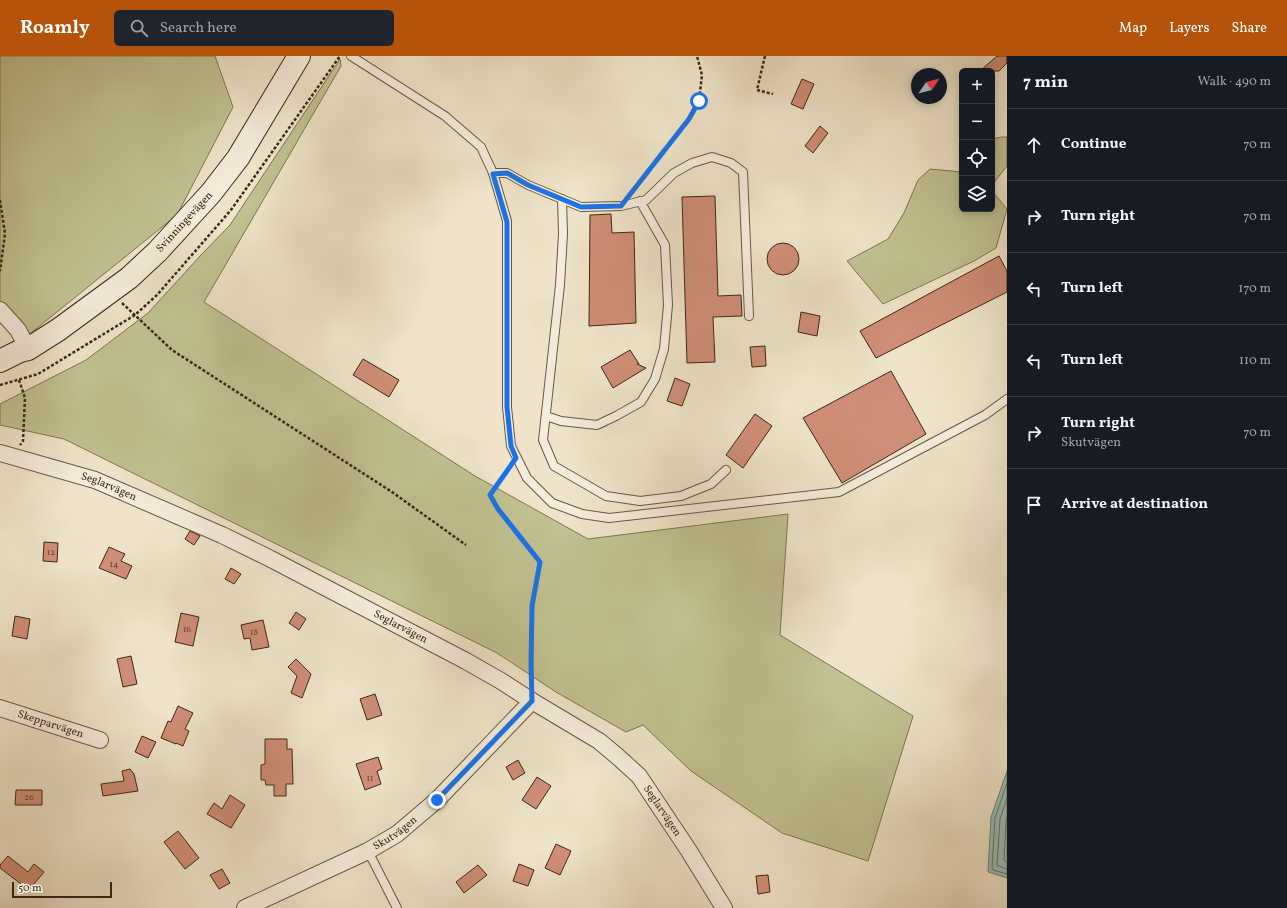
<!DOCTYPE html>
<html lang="en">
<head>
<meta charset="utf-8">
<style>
  body { margin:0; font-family:Vollkorn,serif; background:#20242c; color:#f1f3f6 }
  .controls { position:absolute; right:12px; top:12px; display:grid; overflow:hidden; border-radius:6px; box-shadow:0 2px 10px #0003 }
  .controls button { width:36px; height:36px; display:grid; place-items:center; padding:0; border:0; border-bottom:1px solid #363941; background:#171b24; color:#f1f3f6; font:20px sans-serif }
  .compass { position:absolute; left:911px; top:12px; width:36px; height:36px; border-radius:50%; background:#171b24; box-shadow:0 2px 10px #0003; rotate:55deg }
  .scale { position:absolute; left:12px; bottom:10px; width:100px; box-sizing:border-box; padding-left:4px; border:2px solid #3d2814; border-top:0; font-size:11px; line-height:14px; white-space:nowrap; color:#3d2814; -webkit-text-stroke:3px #f5eddc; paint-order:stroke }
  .stop { position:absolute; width:12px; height:12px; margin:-9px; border:3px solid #1a73e8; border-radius:50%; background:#fff }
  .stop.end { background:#1a73e8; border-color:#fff; box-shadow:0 1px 4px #0008 }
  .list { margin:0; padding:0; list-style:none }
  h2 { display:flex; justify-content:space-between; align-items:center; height:52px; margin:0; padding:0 16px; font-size:17px }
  h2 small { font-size:13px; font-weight:400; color:#9ea1a6 }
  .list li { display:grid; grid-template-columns:26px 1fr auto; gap:12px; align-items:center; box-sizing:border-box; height:72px; padding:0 16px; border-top:1px solid #363941 }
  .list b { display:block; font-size:15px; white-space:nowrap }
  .list p { margin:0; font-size:13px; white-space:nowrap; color:#9ea1a6 }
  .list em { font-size:13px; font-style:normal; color:#9ea1a6 }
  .icon { flex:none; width:22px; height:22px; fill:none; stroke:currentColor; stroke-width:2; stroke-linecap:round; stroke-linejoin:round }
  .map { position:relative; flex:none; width:1007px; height:852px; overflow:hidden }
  header { display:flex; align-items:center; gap:24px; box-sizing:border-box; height:56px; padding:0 20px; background:#b45309; color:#fff }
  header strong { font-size:19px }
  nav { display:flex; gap:22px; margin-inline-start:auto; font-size:14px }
  .search { width:280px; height:36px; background:#20242c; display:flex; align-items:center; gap:10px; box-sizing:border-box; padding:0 14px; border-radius:6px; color:#9ea1a6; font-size:15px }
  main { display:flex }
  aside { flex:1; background:#171b24 }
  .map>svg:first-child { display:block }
</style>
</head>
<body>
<header>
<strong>Roamly</strong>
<div class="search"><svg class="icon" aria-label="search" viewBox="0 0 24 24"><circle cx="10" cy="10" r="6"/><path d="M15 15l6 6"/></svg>Search here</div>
<nav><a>Map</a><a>Layers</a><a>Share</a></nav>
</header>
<main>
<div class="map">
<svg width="1007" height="852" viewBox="0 0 1007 852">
  <rect width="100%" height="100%" fill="#efe4c9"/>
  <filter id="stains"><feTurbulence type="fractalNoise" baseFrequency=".005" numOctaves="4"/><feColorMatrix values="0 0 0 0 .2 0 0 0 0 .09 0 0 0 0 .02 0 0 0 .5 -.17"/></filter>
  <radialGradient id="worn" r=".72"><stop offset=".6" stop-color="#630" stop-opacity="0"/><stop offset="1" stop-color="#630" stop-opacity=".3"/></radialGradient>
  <!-- green -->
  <g fill="#c1c191" stroke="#7f7452">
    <path d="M 0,0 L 215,0 L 233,51 L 177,159 L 26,281 L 0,260 Z"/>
    <path d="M 340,3 L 341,10 L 204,246 L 475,420 L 588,483 L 788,458 L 780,579 L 913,660 L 868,805 L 782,777 L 691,715 L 643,669 L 626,676 L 556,636 L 497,597 L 64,383 L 0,369 L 0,348 L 86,304 L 148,257 L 201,199 L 230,169 Z"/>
    <path d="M 1002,81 L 1007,81 L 1007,110 L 992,129 L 992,83 Z"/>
    <path d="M 930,113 L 962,116 L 962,153 L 992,153 L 992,135 L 1007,153 L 996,192 L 974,205 L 883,248 L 847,205 L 888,183 L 904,157 L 918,124 Z"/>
  </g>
  <!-- water -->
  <path fill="#9abeb8" stroke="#758276" d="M 1007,715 L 1007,822 L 988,816 L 991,761 Z"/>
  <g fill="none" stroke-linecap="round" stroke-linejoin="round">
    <!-- shore -->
    <g stroke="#6c7366" stroke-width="1">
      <path d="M 1007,727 L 995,762 L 992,812 L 993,814 L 1007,818"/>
      <path d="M 1007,742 L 1000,763 L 997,809 L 999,810 L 1007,813"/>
      <path d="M 1007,760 L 1006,765 L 1004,804 L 1007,807"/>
    </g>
  </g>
  <!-- building -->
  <g fill="#cf8e77" stroke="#3d2814">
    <path d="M 997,0 L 1007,0 L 1007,7 L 999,15 L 980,15 Z"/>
    <path d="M 802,23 L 814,28 L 803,53 L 791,48 Z"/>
    <path d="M 820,70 L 828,77 L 813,97 L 805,90 Z"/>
    <path d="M 715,140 L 718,240 L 741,239 L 742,260 L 713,261 L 715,306 L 687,307 L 682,141 Z"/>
    <path d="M 611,158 L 612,177 L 634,176 L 636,267 L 589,270 L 590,159 Z"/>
    <circle cx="783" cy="203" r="16"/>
    <path d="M 999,200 L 1007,215 L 1007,236 L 876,302 L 860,275 Z"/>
    <path d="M 801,256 L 820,260 L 817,280 L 798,276 Z"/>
    <path d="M 765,290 L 766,310 L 752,311 L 750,291 Z"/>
    <path d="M 630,294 L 639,308 L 637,308 L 646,312 L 613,332 L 601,311 Z"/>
    <path d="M 363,303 L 399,324 L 389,341 L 353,319 Z"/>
    <path d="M 891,315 L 926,378 L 842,427 L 803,362 Z"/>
    <path d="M 675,322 L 690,328 L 682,350 L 667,345 Z"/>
    <path d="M 755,358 L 772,370 L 743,412 L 726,399 Z"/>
    <path d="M 190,475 L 200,480 L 194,489 L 185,483 Z"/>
    <path d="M 44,486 L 58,487 L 57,506 L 43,505 Z"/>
    <path d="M 109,491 L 125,498 L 121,505 L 132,510 L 126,523 L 99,512 Z"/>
    <path d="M 231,512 L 241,518 L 234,528 L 225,523 Z"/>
    <path d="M 296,556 L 306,563 L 299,574 L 289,567 Z"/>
    <path d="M 181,557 L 199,561 L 193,590 L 175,586 Z"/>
    <path d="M 15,560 L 30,563 L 27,583 L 12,580 Z"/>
    <path d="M 263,564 L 269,591 L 252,594 L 250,582 L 244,583 L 241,569 Z"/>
    <path d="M 131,600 L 137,628 L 123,631 L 117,603 Z"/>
    <path d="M 296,603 L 311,618 L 302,642 L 291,637 L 297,620 L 288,611 Z"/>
    <path d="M 375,638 L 382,659 L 367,664 L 360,643 Z"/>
    <path d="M 178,650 L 193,657 L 185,673 L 189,675 L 183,690 L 176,687 L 176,688 L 161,682 L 168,665 L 171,666 Z"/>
    <path d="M 142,680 L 156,686 L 148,702 L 135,696 Z"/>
    <path d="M 265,683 L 287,683 L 287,693 L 292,693 L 293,728 L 286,728 L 286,740 L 274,740 L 274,729 L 266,729 L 265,724 L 261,724 L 261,709 L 265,708 Z"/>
    <path d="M 378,701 L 382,713 L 377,715 L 381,728 L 365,734 L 356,708 Z"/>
    <path d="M 518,704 L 525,717 L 513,724 L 506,711 Z"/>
    <path d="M 130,713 L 134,718 L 138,735 L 103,740 L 101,728 L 124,725 L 122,715 Z"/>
    <path d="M 537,721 L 551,730 L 536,753 L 522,744 Z"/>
    <path d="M 16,734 L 42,734 L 42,749 L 15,749 Z"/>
    <path d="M 230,739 L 245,749 L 231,772 L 207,758 L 214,747 L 222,753 Z"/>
    <path d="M 178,775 L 199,802 L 185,813 L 164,786 Z"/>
    <path d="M 556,788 L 571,795 L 560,819 L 545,812 Z"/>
    <path d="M 8,800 L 28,816 L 34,808 L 44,816 L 29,834 L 0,812 L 0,809 Z"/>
    <path d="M 519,808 L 534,814 L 528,830 L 513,825 Z"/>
    <path d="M 478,809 L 487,819 L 464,837 L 456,826 Z"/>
    <path d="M 222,813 L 230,827 L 219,833 L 210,819 Z"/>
    <path d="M 768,819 L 770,836 L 758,838 L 756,820 Z"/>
  </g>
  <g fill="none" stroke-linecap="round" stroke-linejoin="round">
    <!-- service casing -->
    <g stroke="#6a5741" stroke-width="10">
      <g id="service">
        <path d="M 351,0 L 445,60 L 481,91 L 493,117 L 507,165 L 507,351 L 511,390 L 527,422 L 552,447 L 582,458 L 609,462 L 839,436 L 985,359 L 1007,343"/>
        <path d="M 493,117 L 507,117 L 528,129 L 581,151 L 621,150 L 646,144 L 674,117 L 692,107 L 712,101 L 731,107 L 743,116 L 749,260"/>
        <path d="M 562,143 L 563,178 L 560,229 L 543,384 L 554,410 L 606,440 L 640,445 L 681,440 L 711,428 L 726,414"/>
        <path d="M 546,360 L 561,365 L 597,369 L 616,360 L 641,346 L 655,323 L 664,293 L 668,249 L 665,189 L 640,145"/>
        <path d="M 368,795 L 397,852"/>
      </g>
    </g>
    <!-- minor casing -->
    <g stroke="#6a5741" stroke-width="18">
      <g id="minor">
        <path d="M 0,254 L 18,274 L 28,293"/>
        <path id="s1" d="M 0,397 L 95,424 L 222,479 L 269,502 L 466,605 L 501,625 L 532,645 L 599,685 L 617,700 L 639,720 L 689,795 L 724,852"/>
        <path id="s2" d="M 0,652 L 100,684"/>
        <path id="s3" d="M 245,852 L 368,795 L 397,778 L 437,744 L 532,645"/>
      </g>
    </g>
    <!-- secondary casing -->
    <g stroke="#3d2814" stroke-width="24">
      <g id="secondary">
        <path id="s4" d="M 0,305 L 20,295 L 28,293 L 58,274 L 129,222 L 157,196 L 211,137 L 238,102 L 299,0"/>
      </g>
    </g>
    <!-- path -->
    <g stroke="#3d2814" stroke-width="2.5" stroke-dasharray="3 2" stroke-linecap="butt">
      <path d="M 765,0 L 757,34 L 773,38"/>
      <path d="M 632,136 L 689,63 L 699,45 L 702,19 L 697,0"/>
      <path d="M 0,144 L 5,178 L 0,215"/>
      <path d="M 122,247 L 172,294 L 392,436 L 466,489"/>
      <path d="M 19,324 L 25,342 L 23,385 L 20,389"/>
      <path d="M 0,329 L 38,318 L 135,259 L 157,239 L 231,154 L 340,0"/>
      <path d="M 511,410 L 490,439 L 498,453 L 540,506 L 532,550 L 532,629"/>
    </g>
    <!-- service -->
    <use href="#service" stroke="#f5eddc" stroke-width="8"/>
    <!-- minor -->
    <use href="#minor" stroke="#f5eddc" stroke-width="16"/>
    <!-- secondary -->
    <use href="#secondary" stroke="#f5eddc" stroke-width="22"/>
  </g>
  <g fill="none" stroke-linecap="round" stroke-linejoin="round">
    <!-- route -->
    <path stroke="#1a73e8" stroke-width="5" d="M 437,744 L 532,645 L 531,608 L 532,550 L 540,506 L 498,453 L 490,439 L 516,402 L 511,390 L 507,351 L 507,166 L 493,118 L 507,117 L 528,129 L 581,151 L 621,150 L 689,63 L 699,45"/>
  </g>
  <g text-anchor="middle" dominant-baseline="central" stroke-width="3.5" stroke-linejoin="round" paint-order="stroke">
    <!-- number labels -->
    <g font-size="9" fill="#62422d">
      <text x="51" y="496">12</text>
      <text x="114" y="508">14</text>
      <text x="187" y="573">16</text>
      <text x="254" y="576">18</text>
      <text x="370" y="722">11</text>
      <text x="29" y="741">26</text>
    </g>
    <!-- street labels -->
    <g font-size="11" fill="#3d2814" stroke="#f5eddc">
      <text stroke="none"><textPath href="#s4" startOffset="233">Svinningevägen</textPath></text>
      <text stroke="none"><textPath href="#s1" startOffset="114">Seglarvägen</textPath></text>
      <text stroke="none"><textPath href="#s1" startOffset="438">Seglarvägen</textPath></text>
      <text stroke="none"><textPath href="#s2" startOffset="53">Skepparvägen</textPath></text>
      <text stroke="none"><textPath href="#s1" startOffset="762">Seglarvägen</textPath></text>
      <text stroke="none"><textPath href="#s3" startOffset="168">Skutvägen</textPath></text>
    </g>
  </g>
  <rect width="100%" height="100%" filter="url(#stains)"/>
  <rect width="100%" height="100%" fill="url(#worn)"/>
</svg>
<div class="controls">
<button>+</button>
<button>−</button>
<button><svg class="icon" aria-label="locate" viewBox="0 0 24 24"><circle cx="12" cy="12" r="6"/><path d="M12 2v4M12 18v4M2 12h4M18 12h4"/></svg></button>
<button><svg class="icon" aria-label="layers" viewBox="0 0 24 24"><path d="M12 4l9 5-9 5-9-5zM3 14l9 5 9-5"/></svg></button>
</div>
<svg class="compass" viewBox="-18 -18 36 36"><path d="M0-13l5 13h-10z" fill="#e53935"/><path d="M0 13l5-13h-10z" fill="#9ea1a6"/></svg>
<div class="scale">50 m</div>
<div class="stop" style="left:699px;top:45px"></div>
<div class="stop end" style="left:437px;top:744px"></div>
</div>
<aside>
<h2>7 min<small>Walk · 490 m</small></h2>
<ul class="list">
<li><svg class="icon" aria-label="ahead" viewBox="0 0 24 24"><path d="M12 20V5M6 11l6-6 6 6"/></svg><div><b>Continue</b></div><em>70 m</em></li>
<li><svg class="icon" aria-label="right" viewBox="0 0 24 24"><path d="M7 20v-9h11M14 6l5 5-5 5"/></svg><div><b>Turn right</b></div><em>70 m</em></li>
<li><svg class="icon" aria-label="left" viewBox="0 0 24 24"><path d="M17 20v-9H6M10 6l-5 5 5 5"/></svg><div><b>Turn left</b></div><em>170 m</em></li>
<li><svg class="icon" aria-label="left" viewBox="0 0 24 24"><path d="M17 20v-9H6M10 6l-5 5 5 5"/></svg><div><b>Turn left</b></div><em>110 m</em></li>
<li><svg class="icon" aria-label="right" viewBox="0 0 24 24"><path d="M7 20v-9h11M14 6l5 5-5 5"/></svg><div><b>Turn right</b><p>Skutvägen</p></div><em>70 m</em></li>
<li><svg class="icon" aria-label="arrive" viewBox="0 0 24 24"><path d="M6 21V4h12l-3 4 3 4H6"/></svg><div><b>Arrive at destination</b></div></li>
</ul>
</aside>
</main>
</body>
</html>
